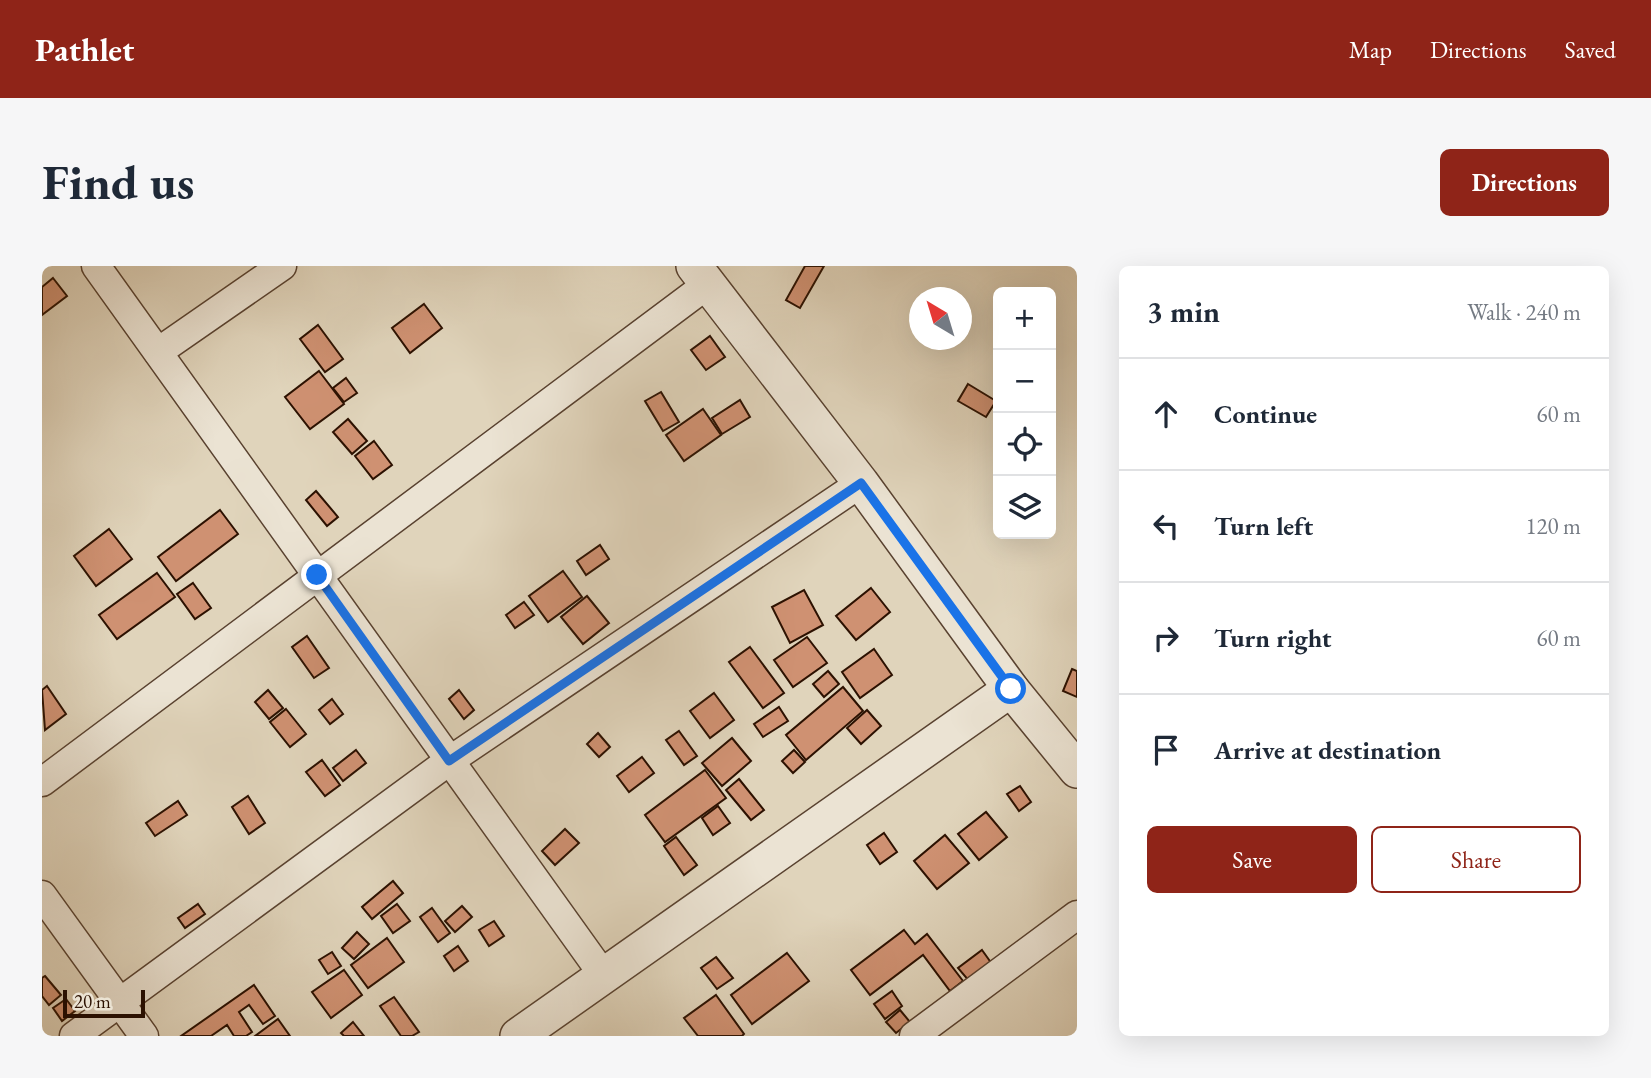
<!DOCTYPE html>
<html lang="en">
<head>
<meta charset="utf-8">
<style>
  body { margin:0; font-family:"EB Garamond",serif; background:#f6f6f7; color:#1f2937 }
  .controls { position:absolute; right:21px; top:21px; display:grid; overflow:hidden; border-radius:10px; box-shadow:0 7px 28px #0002 }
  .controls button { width:63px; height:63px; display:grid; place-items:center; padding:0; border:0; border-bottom:2px solid #e0e1e3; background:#fff; color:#1f2937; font:35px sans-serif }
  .compass { position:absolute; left:867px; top:21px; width:63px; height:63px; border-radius:50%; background:#fff; box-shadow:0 7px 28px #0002; rotate:322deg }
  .scale { position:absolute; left:21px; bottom:18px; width:82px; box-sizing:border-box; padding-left:7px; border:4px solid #2c1101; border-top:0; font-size:19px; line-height:24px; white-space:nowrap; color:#2c1101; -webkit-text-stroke:5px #ebe3d3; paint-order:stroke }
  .stop { position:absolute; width:21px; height:21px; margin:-16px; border:5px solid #1a73e8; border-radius:50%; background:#fff }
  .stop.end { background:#1a73e8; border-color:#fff; box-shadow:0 2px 7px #0008 }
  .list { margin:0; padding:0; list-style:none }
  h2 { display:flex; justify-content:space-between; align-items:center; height:91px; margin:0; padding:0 28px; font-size:30px }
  h2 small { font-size:23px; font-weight:400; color:#747a83 }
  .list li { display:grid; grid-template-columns:46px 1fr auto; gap:21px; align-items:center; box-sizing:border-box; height:112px; padding:0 28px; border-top:2px solid #e0e1e3 }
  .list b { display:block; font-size:26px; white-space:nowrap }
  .list em { font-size:23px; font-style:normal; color:#747a83 }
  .actions { display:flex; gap:14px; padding:21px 28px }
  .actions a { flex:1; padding:16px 0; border:2px solid #8f2418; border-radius:10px; text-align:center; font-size:24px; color:#8f2418 }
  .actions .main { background:#8f2418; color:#fff }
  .icon { flex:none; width:38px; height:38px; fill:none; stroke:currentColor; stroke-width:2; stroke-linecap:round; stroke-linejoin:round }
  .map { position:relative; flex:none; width:1035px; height:770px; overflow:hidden; border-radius:10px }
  header { display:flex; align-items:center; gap:42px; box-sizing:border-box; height:98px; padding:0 35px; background:#8f2418; color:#fff }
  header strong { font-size:33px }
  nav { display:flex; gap:38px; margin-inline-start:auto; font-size:24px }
  .intro { display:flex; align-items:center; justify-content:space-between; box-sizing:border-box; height:168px; padding:0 42px }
  h1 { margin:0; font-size:49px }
  .button { padding:18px 32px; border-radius:10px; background:#8f2418; color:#fff; font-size:24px; font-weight:700 }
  main { display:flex; gap:42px; padding:0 42px }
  aside { flex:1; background:#fff; border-radius:10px; box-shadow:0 7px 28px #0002 }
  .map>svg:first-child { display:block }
</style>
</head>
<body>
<header>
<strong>Pathlet</strong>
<nav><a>Map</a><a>Directions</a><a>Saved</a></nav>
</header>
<div class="intro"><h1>Find us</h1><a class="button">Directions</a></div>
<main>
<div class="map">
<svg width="1035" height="770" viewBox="0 0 1035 770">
  <rect width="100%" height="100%" fill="#e0d4bb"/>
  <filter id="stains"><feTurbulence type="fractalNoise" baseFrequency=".00286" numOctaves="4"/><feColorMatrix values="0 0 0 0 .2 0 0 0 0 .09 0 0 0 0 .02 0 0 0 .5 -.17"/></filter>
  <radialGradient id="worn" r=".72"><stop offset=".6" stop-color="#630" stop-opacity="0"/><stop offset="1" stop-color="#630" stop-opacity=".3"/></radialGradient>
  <!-- building -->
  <g fill="#cf9172" stroke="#2c1101" stroke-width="2">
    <path d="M 763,0 L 782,0 L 758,42 L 744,34 Z"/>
    <path d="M 11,12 L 25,30 L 0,49 L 0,21 Z"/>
    <path d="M 382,38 L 400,62 L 368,87 L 350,62 Z"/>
    <path d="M 276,59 L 301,93 L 283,106 L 258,73 Z"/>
    <path d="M 668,70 L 683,91 L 664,104 L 649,84 Z"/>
    <path d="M 277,105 L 302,138 L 268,163 L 243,131 Z"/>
    <path d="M 304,112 L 315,127 L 302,136 L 291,122 Z"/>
    <path d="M 926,118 L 954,135 L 944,151 L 916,135 Z"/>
    <path d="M 619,126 L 637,156 L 621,165 L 603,135 Z"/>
    <path d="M 698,134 L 708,151 L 680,168 L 670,152 Z"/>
    <path d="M 661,143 L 679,169 L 642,195 L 624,169 Z"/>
    <path d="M 306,153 L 325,175 L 310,188 L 291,166 Z"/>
    <path d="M 332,175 L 350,199 L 331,213 L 313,190 Z"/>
    <path d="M 274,225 L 296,251 L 285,260 L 264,234 Z"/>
    <path d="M 178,244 L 196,268 L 134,315 L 116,291 Z"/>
    <path d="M 67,263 L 90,293 L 54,320 L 32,290 Z"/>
    <path d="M 558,279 L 567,293 L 544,309 L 535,295 Z"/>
    <path d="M 521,305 L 540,331 L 506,356 L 487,330 Z"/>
    <path d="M 115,307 L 133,331 L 75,373 L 57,349 Z"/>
    <path d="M 151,317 L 169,342 L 153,353 L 135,328 Z"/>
    <path d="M 829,322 L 848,346 L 814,374 L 794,350 Z"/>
    <path d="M 762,324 L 781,359 L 748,377 L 730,341 Z"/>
    <path d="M 545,330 L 567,357 L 541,378 L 519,351 Z"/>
    <path d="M 482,336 L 492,349 L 473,362 L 464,349 Z"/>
    <path d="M 265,370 L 287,402 L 272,412 L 250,381 Z"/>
    <path d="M 765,371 L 785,397 L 751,421 L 732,394 Z"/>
    <path d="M 708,381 L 742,427 L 721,442 L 687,396 Z"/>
    <path d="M 832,383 L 850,409 L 818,432 L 800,406 Z"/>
    <path d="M 1030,403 L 1035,405 L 1035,431 L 1021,425 Z"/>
    <path d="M 786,405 L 797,418 L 782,431 L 771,418 Z"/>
    <path d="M 5,420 L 24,448 L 3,464 L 0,424 Z"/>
    <path d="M 801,421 L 821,445 L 764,494 L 744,469 Z"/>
    <path d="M 226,424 L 241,442 L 227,453 L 213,436 Z"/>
    <path d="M 417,424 L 432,444 L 422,453 L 407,433 Z"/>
    <path d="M 672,427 L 692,454 L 668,472 L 648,445 Z"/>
    <path d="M 290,433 L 301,448 L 288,458 L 277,444 Z"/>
    <path d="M 737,441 L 746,455 L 721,471 L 712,458 Z"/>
    <path d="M 244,443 L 264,468 L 248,481 L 228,456 Z"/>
    <path d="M 825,444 L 839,460 L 819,478 L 805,462 Z"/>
    <path d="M 637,465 L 655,490 L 642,499 L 624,474 Z"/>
    <path d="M 556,467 L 568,481 L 557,491 L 545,478 Z"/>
    <path d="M 690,472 L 709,495 L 680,520 L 660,497 Z"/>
    <path d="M 314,484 L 324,497 L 301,515 L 291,502 Z"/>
    <path d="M 752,484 L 763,496 L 751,507 L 740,495 Z"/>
    <path d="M 600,491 L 612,507 L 587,526 L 575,510 Z"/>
    <path d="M 280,494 L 298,519 L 283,530 L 264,506 Z"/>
    <path d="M 663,504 L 684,532 L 623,576 L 603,549 Z"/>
    <path d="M 697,513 L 722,544 L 709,554 L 684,524 Z"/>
    <path d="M 978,520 L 989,536 L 977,545 L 965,528 Z"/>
    <path d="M 206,530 L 223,557 L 207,568 L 190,541 Z"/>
    <path d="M 136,535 L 145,549 L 113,570 L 104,557 Z"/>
    <path d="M 676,540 L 688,557 L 671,569 L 660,552 Z"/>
    <path d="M 944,546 L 965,571 L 937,594 L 916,568 Z"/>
    <path d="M 523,563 L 537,577 L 513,599 L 500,585 Z"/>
    <path d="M 842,567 L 855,586 L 838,598 L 825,579 Z"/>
    <path d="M 903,569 L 927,597 L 895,623 L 872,595 Z"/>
    <path d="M 634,571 L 655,599 L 642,609 L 622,580 Z"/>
    <path d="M 351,615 L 361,627 L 330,653 L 320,641 Z"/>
    <path d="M 156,638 L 163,648 L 143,662 L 136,652 Z"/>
    <path d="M 355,638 L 368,655 L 351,667 L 339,650 Z"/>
    <path d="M 420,640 L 430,651 L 413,666 L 403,655 Z"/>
    <path d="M 390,642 L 408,667 L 396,676 L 378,651 Z"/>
    <path d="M 452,655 L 462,670 L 447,680 L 437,664 Z"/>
    <path d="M 862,664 L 873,678 L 885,668 L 921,715 L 908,725 L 881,689 L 828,729 L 809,704 Z"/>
    <path d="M 315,666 L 327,678 L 312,693 L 300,682 Z"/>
    <path d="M 345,672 L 362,696 L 326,722 L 309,699 Z"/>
    <path d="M 416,680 L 426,695 L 412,705 L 402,690 Z"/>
    <path d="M 940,684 L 950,698 L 927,715 L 916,702 Z"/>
    <path d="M 290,686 L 299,700 L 286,708 L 277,694 Z"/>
    <path d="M 745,687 L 767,715 L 710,758 L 689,729 Z"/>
    <path d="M 674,691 L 691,712 L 675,723 L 659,702 Z"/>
    <path d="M 302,704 L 320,729 L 289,752 L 270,726 Z"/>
    <path d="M 3,710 L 19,729 L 7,739 L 0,730 L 0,712 Z"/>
    <path d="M 212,719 L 233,750 L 221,758 L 207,739 L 197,746 L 210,766 L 204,770 L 192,770 L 185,759 L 169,770 L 139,770 Z"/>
    <path d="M 850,725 L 860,740 L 843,753 L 832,738 Z"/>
    <path d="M 674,729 L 702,768 L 700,770 L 656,770 L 642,752 Z"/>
    <path d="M 352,731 L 377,766 L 370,770 L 359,770 L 338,740 Z"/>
    <path d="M 24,733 L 33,745 L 20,755 L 11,742 Z"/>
    <path d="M 858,744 L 868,756 L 854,767 L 844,756 Z"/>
    <path d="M 236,753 L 248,770 L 213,770 Z"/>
    <path d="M 311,756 L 322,770 L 302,770 L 299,767 Z"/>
  </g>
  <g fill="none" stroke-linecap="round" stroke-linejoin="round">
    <!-- minor casing -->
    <g stroke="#594230" stroke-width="31">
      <g id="minor">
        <path d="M 54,0 L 562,710"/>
        <path d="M 116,86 L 240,0"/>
        <path d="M 0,516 L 666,18"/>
        <path d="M 0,629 L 102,770"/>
        <path d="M 32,770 L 407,495 L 819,217"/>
        <path d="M 872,770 L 1035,649"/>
      </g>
    </g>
    <!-- tertiary casing -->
    <g stroke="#594230" stroke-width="38">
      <g id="tertiary">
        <path d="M 652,0 L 819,217 L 969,423 L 1035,504"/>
        <path d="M 476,770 L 969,423"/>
      </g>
    </g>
    <!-- minor -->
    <use href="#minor" stroke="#ebe3d3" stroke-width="28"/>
    <!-- tertiary -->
    <use href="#tertiary" stroke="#ebe3d3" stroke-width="35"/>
  </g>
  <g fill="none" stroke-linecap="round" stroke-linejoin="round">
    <!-- route -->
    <path stroke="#1a73e8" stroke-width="9" d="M 275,309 L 407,495 L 819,217 L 969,423"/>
  </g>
  <rect width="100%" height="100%" filter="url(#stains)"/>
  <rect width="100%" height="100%" fill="url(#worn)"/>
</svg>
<div class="controls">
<button>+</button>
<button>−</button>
<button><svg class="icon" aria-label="locate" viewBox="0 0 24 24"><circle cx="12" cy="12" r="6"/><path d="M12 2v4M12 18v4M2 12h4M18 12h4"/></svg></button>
<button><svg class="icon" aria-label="layers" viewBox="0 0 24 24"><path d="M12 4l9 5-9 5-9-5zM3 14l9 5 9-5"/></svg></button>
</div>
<svg class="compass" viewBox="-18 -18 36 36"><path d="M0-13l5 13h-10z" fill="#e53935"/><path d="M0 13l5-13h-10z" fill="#747a83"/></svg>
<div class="scale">20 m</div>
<div class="stop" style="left:969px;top:423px"></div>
<div class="stop end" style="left:275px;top:309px"></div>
</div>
<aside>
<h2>3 min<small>Walk · 240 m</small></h2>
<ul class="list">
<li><svg class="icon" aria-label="ahead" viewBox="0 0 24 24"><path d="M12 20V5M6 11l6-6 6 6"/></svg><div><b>Continue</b></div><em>60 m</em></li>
<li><svg class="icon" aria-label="left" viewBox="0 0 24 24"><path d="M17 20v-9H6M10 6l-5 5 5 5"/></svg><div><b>Turn left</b></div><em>120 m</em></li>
<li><svg class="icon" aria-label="right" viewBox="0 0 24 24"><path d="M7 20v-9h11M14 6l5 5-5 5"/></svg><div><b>Turn right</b></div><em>60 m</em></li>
<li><svg class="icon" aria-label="arrive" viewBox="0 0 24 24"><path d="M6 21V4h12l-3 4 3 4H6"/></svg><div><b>Arrive at destination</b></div></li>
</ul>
<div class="actions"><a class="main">Save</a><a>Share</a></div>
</aside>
</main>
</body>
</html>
